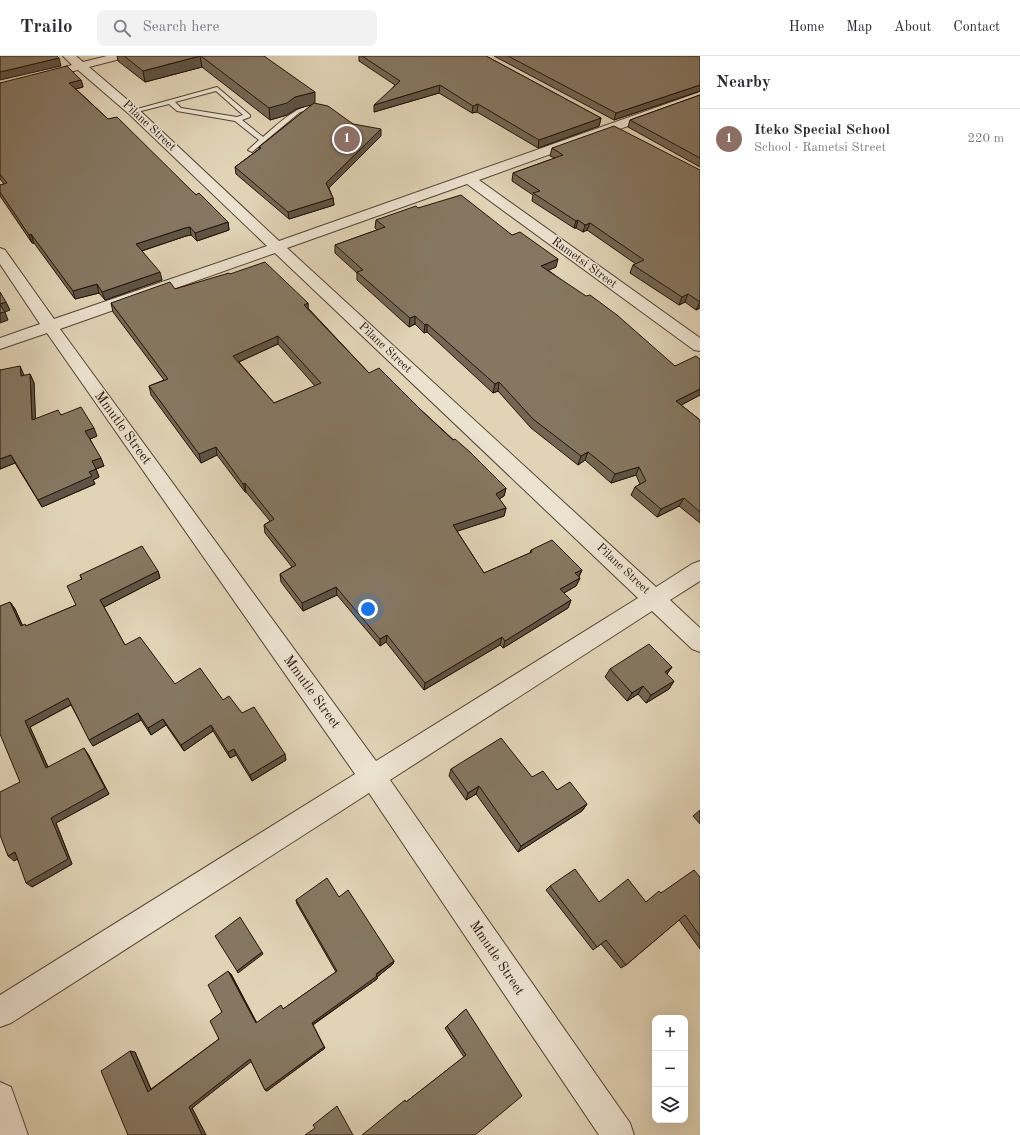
<!DOCTYPE html>
<html lang="en">
<head>
<meta charset="utf-8">
<style>
  body { margin:0; font-family:"Old Standard TT",serif; background:#f2f2f3; color:#2b2b33 }
  .controls { position:absolute; right:12px; bottom:12px; display:grid; overflow:hidden; border-radius:8px; box-shadow:0 4px 16px #0002 }
  .controls button { width:36px; height:36px; display:grid; place-items:center; padding:0; border:0; border-bottom:1px solid #e1e1e2; background:#fff; color:#2b2b33; font:20px sans-serif }
  .you { position:absolute; left:368px; top:553px; width:14px; height:14px; margin:-10px; border:3px solid #fff; border-radius:50%; background:#1a73e8; box-shadow:0 0 0 6px #1a73e833 }
  .badge { display:grid; place-items:center; width:26px; height:26px; border-radius:50%; background:#db2777; color:#fff; font-size:13px; font-weight:700 }
  .pin { position:absolute; translate:-50% -50%; border:2px solid #fff; box-shadow:0 1px 4px #0006 }
  .list { margin:0; padding:0; list-style:none }
  h2 { display:flex; justify-content:space-between; align-items:center; height:52px; margin:0; padding:0 16px; font-size:17px }
  h2 small { font-size:13px; font-weight:400; color:#7c7c81 }
  .list li { display:grid; grid-template-columns:26px 1fr auto; gap:12px; align-items:center; box-sizing:border-box; height:60px; padding:0 16px; border-top:1px solid #e1e1e2 }
  .list b { display:block; font-size:15px; white-space:nowrap }
  .list p { margin:0; font-size:13px; white-space:nowrap; color:#7c7c81 }
  .list em { font-size:13px; font-style:normal; color:#7c7c81 }
  .icon { flex:none; width:22px; height:22px; fill:none; stroke:currentColor; stroke-width:2; stroke-linecap:round; stroke-linejoin:round }
  .map { position:relative; flex:none; width:700px; height:1079px; overflow:hidden }
  header { display:flex; align-items:center; gap:24px; box-sizing:border-box; height:56px; padding:0 20px; background:#fff; border-bottom:1px solid #e1e1e2 }
  header strong { font-size:19px }
  nav { display:flex; gap:22px; margin-inline-start:auto; font-size:14px }
  .search { width:280px; height:36px; background:#f2f2f3; display:flex; align-items:center; gap:10px; box-sizing:border-box; padding:0 14px; border-radius:8px; color:#7c7c81; font-size:15px }
  main { display:flex }
  aside { flex:1; background:#fff }
  .map>svg:first-child { display:block }
</style>
</head>
<body>
<header>
<strong>Trailo</strong>
<div class="search"><svg class="icon" aria-label="search" viewBox="0 0 24 24"><circle cx="10" cy="10" r="6"/><path d="M15 15l6 6"/></svg>Search here</div>
<nav><a>Home</a><a>Map</a><a>About</a><a>Contact</a></nav>
</header>
<main>
<div class="map">
<svg width="700" height="1079" viewBox="0 0 700 1079">
  <rect width="100%" height="100%" fill="#e1d3b6"/>
  <filter id="stains"><feTurbulence type="fractalNoise" baseFrequency=".005" numOctaves="4"/><feColorMatrix values="0 0 0 0 .2 0 0 0 0 .09 0 0 0 0 .02 0 0 0 .5 -.17"/></filter>
  <radialGradient id="worn" r=".72"><stop offset=".6" stop-color="#630" stop-opacity="0"/><stop offset="1" stop-color="#630" stop-opacity=".3"/></radialGradient>
  <g fill="none" stroke-linecap="round" stroke-linejoin="round">
    <!-- lane casing -->
    <g stroke="#534333" stroke-width="2">
      <path id="lane" d="M 217,31 L 250,59 L 250,61 L 242,64 L 263,81 C 278,68 307,38 327,53 L 324,55 L 314,53 L 300,56 L 252,96 L 248,94 L 259,84 L 235,65 L 177,55 L 169,48 L 133,57 L 130,55 ZM 216,35 L 243,59 L 237,61 L 181,52 L 175,46 Z"/>
    </g>
    <!-- street casing -->
    <g stroke="#534333" stroke-width="2">
      <g id="street">
        <path d="M 63,0 L 76,0 L 83,6 L 107,0 L 126,0 L 124,2 L 89,11 L 137,52 L 279,185 L 700,36 L 700,44 L 479,124 L 700,282 L 700,295 L 694,294 L 467,128 L 287,192 L 656,531 L 692,508 L 700,505 L 700,525 L 670,544 L 700,572 L 700,596 L 692,593 L 652,555 L 390,724 L 630,1067 L 634,1079 L 599,1079 L 369,737 L 11,967 L 0,971 L 0,939 L 355,718 L 47,277 L 0,293 L 0,282 L 40,268 L 0,208 L 0,192 L 5,194 L 54,263 L 267,190 L 129,58 L 78,14 L 69,16 L 65,15 L 63,13 L 65,11 L 72,9 ZM 275,197 L 638,542 L 376,705 L 60,273 Z"/>
        <path d="M 0,1026 L 11,1031 L 28,1079 L 0,1079 Z"/>
      </g>
    </g>
    <!-- lane -->
    <use href="#lane" fill="#ece2d0" fill-rule="evenodd"/>
    <!-- street -->
    <use href="#street" fill="#ece2d0" fill-rule="evenodd"/>
  </g>
  <!-- wall -->
  <g fill="#736654" stroke="#241307" fill-rule="evenodd">
    <path d="M 117,0 L 264,0 L 315,48 L 353,68 L 381,80 L 329,132 L 333,142 L 334,149 L 289,163 L 236,118 L 235,111 L 259,93 L 259,91 L 313,48 L 296,53 L 287,59 L 270,64 L 202,11 L 145,26 L 118,5 Z"/>
    <path d="M 359,0 L 486,0 L 601,62 L 599,70 L 538,92 L 477,56 L 472,57 L 439,37 L 374,56 L 395,29 L 359,5 Z"/>
    <path d="M 494,0 L 700,0 L 700,35 L 614,64 Z"/>
    <path d="M 81,24 L 83,31 L 76,33 L 108,63 L 228,166 L 229,174 L 197,185 L 191,179 L 186,180 L 142,195 L 162,224 L 105,244 L 99,237 L 75,243 L 34,187 L 32,187 L 0,140 L 0,129 L 4,128 L 0,123 L 0,27 Z"/>
    <path d="M 700,39 L 700,111 L 628,71 L 630,64 Z"/>
    <path d="M 552,92 L 700,114 L 700,252 L 696,254 L 685,246 L 679,249 L 630,217 L 633,209 L 636,208 L 587,174 L 583,176 L 576,172 L 574,172 L 532,145 L 533,139 L 512,125 L 513,117 L 555,102 L 550,100 Z"/>
    <path d="M 418,152 L 512,179 L 556,211 L 548,214 L 675,310 L 700,303 L 700,339 L 681,349 L 700,364 L 700,467 L 679,450 L 657,461 L 631,439 L 635,431 L 640,428 L 636,419 L 611,427 L 585,404 L 578,409 L 531,372 L 498,335 L 493,337 L 427,276 L 424,277 L 415,268 L 409,271 L 357,224 L 357,217 L 335,197 L 335,189 L 377,174 L 375,172 L 376,164 Z"/>
    <path d="M 230,218 L 308,247 L 308,252 L 369,317 L 421,354 L 506,432 L 504,440 L 499,443 L 506,452 L 504,460 L 457,475 L 484,517 L 530,497 L 531,494 L 582,514 L 579,521 L 580,522 L 576,530 L 564,537 L 571,544 L 568,552 L 503,592 L 500,589 L 424,634 L 386,586 L 380,590 L 337,539 L 303,555 L 281,526 L 280,518 L 292,511 L 265,477 L 264,469 L 270,465 L 246,436 L 245,436 L 217,399 L 201,407 L 151,339 L 149,330 L 164,324 L 113,256 L 111,247 L 175,233 ZM 278,288 L 315,330 L 274,347 L 239,306 Z"/>
    <path d="M 0,314 L 24,319 L 24,320 L 30,318 L 34,327 L 35,363 L 61,359 L 97,380 L 90,383 L 104,410 L 96,413 L 99,421 L 93,424 L 95,428 L 42,451 L 15,407 L 0,413 Z"/>
    <path d="M 158,515 L 160,522 L 104,551 L 125,589 L 175,628 L 223,644 L 242,657 L 286,704 L 252,725 L 236,699 L 230,702 L 213,675 L 184,695 L 166,669 L 151,679 L 141,664 L 93,690 L 71,649 L 30,671 L 48,711 L 88,698 L 109,738 L 56,767 L 72,808 L 32,831 L 17,803 L 14,805 L 20,726 L 10,546 L 15,553 L 22,569 L 26,570 L 76,549 L 82,524 L 80,519 Z"/>
    <path d="M 672,611 L 667,618 L 674,625 L 669,633 L 646,647 L 638,638 L 627,645 L 605,621 L 610,613 Z"/>
    <path d="M 451,713 L 532,721 L 587,748 L 582,755 L 518,796 L 476,738 L 466,744 L 449,720 Z"/>
    <path d="M 700,754 L 700,768 L 693,760 Z"/>
    <path d="M 700,821 L 700,893 L 679,864 L 626,909 L 621,912 L 601,888 L 593,894 L 546,834 L 550,830 L 599,846 L 646,846 L 661,837 Z"/>
    <path d="M 339,841 L 394,905 L 393,908 L 377,921 L 377,923 L 313,969 L 325,992 L 267,1035 L 265,1034 L 251,1005 L 192,1052 L 206,1079 L 128,1079 L 135,996 L 151,1033 L 219,983 L 222,956 L 231,918 L 257,967 L 283,953 L 336,916 L 297,848 L 296,844 Z"/>
    <path d="M 466,953 L 475,1079 L 406,1046 L 464,1001 L 445,972 Z"/>
  </g>
  <!-- shaded-wall -->
  <g fill="#5e5345" stroke="#241307">
    <path d="M 200,0 L 202,11 L 145,26 L 143,15 Z"/>
    <path d="M 59,2 L 61,10 L 0,24 L 0,16 Z"/>
    <path d="M 81,24 L 83,31 L 71,34 L 69,27 Z"/>
    <path d="M 440,29 L 439,37 L 374,56 L 374,49 Z"/>
    <path d="M 700,29 L 700,35 L 614,64 L 616,57 Z"/>
    <path d="M 315,36 L 315,48 L 296,53 L 287,59 L 270,64 L 269,52 L 295,41 Z"/>
    <path d="M 478,48 L 477,56 L 472,57 L 473,50 Z"/>
    <path d="M 601,62 L 599,70 L 538,92 L 539,84 Z"/>
    <path d="M 381,73 L 381,80 L 326,135 L 326,127 Z"/>
    <path d="M 333,142 L 334,149 L 289,163 L 288,156 Z"/>
    <path d="M 578,164 L 576,172 L 574,172 L 576,165 Z"/>
    <path d="M 228,166 L 229,174 L 197,185 L 195,177 Z"/>
    <path d="M 590,167 L 587,174 L 583,176 L 585,169 Z"/>
    <path d="M 190,171 L 191,179 L 186,180 L 138,196 L 136,188 L 185,172 Z"/>
    <path d="M 31,178 L 34,187 L 32,187 L 29,179 Z"/>
    <path d="M 558,203 L 556,211 L 540,218 L 541,210 Z"/>
    <path d="M 160,216 L 162,224 L 105,244 L 102,236 Z"/>
    <path d="M 97,228 L 99,237 L 75,243 L 73,235 Z"/>
    <path d="M 688,238 L 685,246 L 679,249 L 682,241 Z"/>
    <path d="M 6,246 L 10,254 L 5,256 L 8,264 L 0,267 L 0,248 Z"/>
    <path d="M 700,246 L 700,252 L 696,254 Z"/>
    <path d="M 308,247 L 308,256 L 304,249 Z"/>
    <path d="M 415,260 L 415,268 L 409,271 L 410,262 Z"/>
    <path d="M 427,268 L 427,276 L 424,277 L 425,269 Z"/>
    <path d="M 278,280 L 278,288 L 234,308 L 233,300 Z"/>
    <path d="M 20,310 L 24,319 L 24,328 L 21,320 Z"/>
    <path d="M 30,318 L 34,327 L 36,372 L 32,364 Z"/>
    <path d="M 499,326 L 498,335 L 493,337 L 495,328 Z"/>
    <path d="M 700,333 L 700,339 L 672,354 L 676,345 Z"/>
    <path d="M 94,372 L 97,380 L 88,384 L 85,375 Z"/>
    <path d="M 216,391 L 217,399 L 201,407 L 199,398 Z"/>
    <path d="M 588,396 L 585,404 L 578,409 L 581,400 Z"/>
    <path d="M 11,399 L 15,407 L 0,413 L 0,403 Z"/>
    <path d="M 101,402 L 104,410 L 95,413 L 92,405 Z"/>
    <path d="M 639,411 L 636,419 L 611,427 L 615,418 Z"/>
    <path d="M 96,413 L 99,421 L 93,424 L 95,428 L 42,451 L 38,444 L 89,416 Z"/>
    <path d="M 245,427 L 246,436 L 245,436 L 243,428 Z"/>
    <path d="M 506,432 L 504,440 L 494,446 L 496,438 Z"/>
    <path d="M 684,442 L 679,450 L 657,461 L 661,453 Z"/>
    <path d="M 506,452 L 504,460 L 452,477 L 453,469 Z"/>
    <path d="M 582,514 L 578,522 L 575,517 Z"/>
    <path d="M 158,515 L 160,522 L 104,551 L 100,544 Z"/>
    <path d="M 580,522 L 576,530 L 557,541 L 560,533 Z"/>
    <path d="M 336,531 L 337,539 L 303,555 L 302,547 Z"/>
    <path d="M 571,544 L 568,552 L 503,592 L 505,585 Z"/>
    <path d="M 10,546 L 15,553 L 26,577 L 21,570 Z"/>
    <path d="M 387,579 L 386,586 L 380,590 L 380,583 Z"/>
    <path d="M 502,581 L 500,589 L 424,634 L 425,627 Z"/>
    <path d="M 672,611 L 666,619 L 665,616 Z"/>
    <path d="M 674,625 L 669,633 L 646,647 L 651,639 Z"/>
    <path d="M 643,630 L 638,638 L 627,645 L 632,637 Z"/>
    <path d="M 68,642 L 72,648 L 30,671 L 51,718 L 46,712 L 25,665 Z"/>
    <path d="M 138,657 L 141,664 L 93,690 L 89,684 Z"/>
    <path d="M 163,663 L 166,669 L 151,679 L 148,672 Z"/>
    <path d="M 211,669 L 213,675 L 184,695 L 181,689 Z"/>
    <path d="M 84,692 L 88,698 L 109,738 L 56,767 L 72,808 L 32,831 L 26,827 L 51,762 Z"/>
    <path d="M 234,693 L 236,699 L 230,702 L 228,696 Z"/>
    <path d="M 285,698 L 286,704 L 252,725 L 250,719 Z"/>
    <path d="M 479,730 L 476,738 L 466,744 L 468,737 Z"/>
    <path d="M 587,748 L 582,755 L 518,796 L 521,790 Z"/>
    <path d="M 15,796 L 20,801 L 14,805 L 8,800 Z"/>
    <path d="M 262,896 L 263,898 L 238,917 L 237,915 Z"/>
    <path d="M 394,905 L 393,908 L 377,921 L 377,923 L 312,969 L 312,967 Z"/>
    <path d="M 228,915 L 231,918 L 258,970 L 256,967 Z"/>
    <path d="M 324,991 L 325,992 L 267,1035 L 265,1034 Z"/>
    <path d="M 130,995 L 135,996 L 152,1036 L 148,1036 Z"/>
    <path d="M 250,1003 L 252,1005 L 192,1052 L 206,1079 L 202,1079 L 189,1051 Z"/>
  </g>
  <!-- building -->
  <g fill="#867762" stroke="#241307" fill-rule="evenodd">
    <path d="M 0,0 L 57,0 L 59,2 L 0,16 Z"/>
    <path d="M 124,0 L 200,0 L 143,15 Z"/>
    <path d="M 201,0 L 264,0 L 315,36 L 295,41 L 287,47 L 269,52 Z"/>
    <path d="M 362,0 L 486,0 L 601,62 L 539,84 L 478,48 L 473,50 L 440,29 L 374,49 L 400,25 Z"/>
    <path d="M 508,0 L 700,0 L 700,29 L 616,57 Z"/>
    <path d="M 67,10 L 81,24 L 69,27 L 108,63 L 117,61 L 196,139 L 199,137 L 228,166 L 195,177 L 190,171 L 185,172 L 136,188 L 160,216 L 102,236 L 97,228 L 73,235 L 31,178 L 29,179 L 0,136 L 0,129 L 7,127 L 0,118 L 0,27 Z"/>
    <path d="M 700,39 L 700,102 L 630,64 Z"/>
    <path d="M 314,47 L 328,50 L 353,68 L 381,73 L 326,127 L 333,142 L 288,156 L 235,111 L 261,92 L 259,91 Z"/>
    <path d="M 614,70 L 700,114 L 700,246 L 688,238 L 682,241 L 633,209 L 644,204 L 590,167 L 585,169 L 578,164 L 576,165 L 533,137 L 540,135 L 513,117 L 563,99 L 552,92 Z"/>
    <path d="M 461,139 L 512,179 L 520,176 L 558,203 L 541,210 L 586,240 L 590,239 L 617,259 L 675,310 L 696,300 L 700,303 L 700,333 L 676,345 L 700,364 L 700,456 L 684,442 L 661,453 L 635,431 L 646,425 L 639,411 L 615,418 L 588,396 L 581,400 L 533,363 L 499,326 L 495,328 L 427,268 L 425,269 L 415,260 L 410,262 L 357,216 L 363,214 L 335,189 L 385,171 L 376,164 L 416,150 L 418,152 Z"/>
    <path d="M 265,206 L 308,247 L 304,249 L 369,317 L 379,312 L 421,354 L 453,384 L 455,383 L 470,396 L 506,432 L 496,438 L 506,452 L 453,469 L 484,517 L 532,496 L 531,494 L 552,484 L 582,514 L 575,517 L 580,522 L 560,533 L 571,544 L 505,585 L 502,581 L 425,627 L 387,579 L 380,583 L 336,531 L 302,547 L 280,518 L 296,509 L 264,469 L 274,463 L 245,427 L 243,428 L 216,391 L 199,398 L 149,330 L 168,323 L 111,247 L 170,226 L 175,233 L 229,217 L 230,218 ZM 278,280 L 321,327 L 274,347 L 233,300 Z"/>
    <path d="M 0,236 L 6,246 L 0,248 Z"/>
    <path d="M 0,249 L 5,256 L 0,257 Z"/>
    <path d="M 20,310 L 21,320 L 30,318 L 32,364 L 58,354 L 61,359 L 81,351 L 94,372 L 85,375 L 101,402 L 92,405 L 96,413 L 89,416 L 92,420 L 38,444 L 11,399 L 0,403 L 0,314 Z"/>
    <path d="M 142,490 L 158,515 L 100,544 L 125,589 L 140,581 L 175,628 L 200,612 L 223,644 L 229,640 L 242,657 L 254,651 L 285,698 L 250,719 L 234,693 L 228,696 L 211,669 L 181,689 L 163,663 L 148,672 L 138,657 L 89,684 L 68,642 L 25,665 L 46,712 L 84,692 L 105,732 L 51,762 L 68,803 L 26,827 L 15,796 L 8,800 L 0,779 L 0,736 L 20,726 L 0,678 L 0,550 L 10,546 L 21,570 L 25,568 L 26,570 L 76,549 L 67,530 L 82,523 L 80,519 Z"/>
    <path d="M 649,588 L 672,611 L 665,616 L 674,625 L 651,639 L 643,630 L 632,637 L 610,613 Z"/>
    <path d="M 501,682 L 532,721 L 543,715 L 557,734 L 570,726 L 587,748 L 521,790 L 479,730 L 468,737 L 451,713 Z"/>
    <path d="M 575,813 L 599,846 L 628,823 L 646,846 L 659,835 L 661,837 L 694,814 L 700,821 L 700,880 L 685,859 L 626,909 L 606,884 L 597,891 L 550,830 Z"/>
    <path d="M 327,822 L 339,841 L 348,834 L 394,905 L 376,918 L 377,920 L 312,967 L 324,991 L 265,1034 L 250,1003 L 189,1051 L 202,1079 L 128,1079 L 101,1015 L 130,995 L 148,1036 L 219,983 L 210,965 L 222,956 L 208,929 L 228,915 L 256,967 L 281,949 L 283,953 L 337,915 L 296,844 Z"/>
    <path d="M 240,861 L 262,896 L 237,915 L 215,880 Z"/>
    <path d="M 466,953 L 522,1040 L 475,1079 L 362,1079 L 405,1044 L 406,1046 L 466,999 L 447,970 Z"/>
    <path d="M 337,1050 L 353,1079 L 305,1079 L 315,1072 L 313,1069 Z"/>
  </g>
  <g text-anchor="middle" dominant-baseline="central" stroke-width="3" stroke-linejoin="round" paint-order="stroke">
    <!-- far-street labels -->
    <g font-size="12" fill="#241307" stroke="#ece2d0">
      <text transform="translate(149 70) rotate(43)">Pilane Street</text>
      <text transform="translate(584 207) rotate(36)">Rametsi Street</text>
      <text transform="translate(385 292) rotate(43)">Pilane Street</text>
      <text transform="translate(623 513) rotate(43)">Pilane Street</text>
    </g>
    <!-- street labels -->
    <g font-size="14" fill="#241307" stroke="#ece2d0">
      <text transform="translate(123 372) rotate(54)">Mmutle Street</text>
      <text transform="translate(312 636) rotate(54)">Mmutle Street</text>
      <text transform="translate(497 902) rotate(56)">Mmutle Street</text>
    </g>
  </g>
  <rect width="100%" height="100%" filter="url(#stains)"/>
  <rect width="100%" height="100%" fill="url(#worn)"/>
</svg>
<div class="controls">
<button>+</button>
<button>−</button>
<button><svg class="icon" aria-label="layers" viewBox="0 0 24 24"><path d="M12 4l9 5-9 5-9-5zM3 14l9 5 9-5"/></svg></button>
</div>
<div class="you"></div>
<div class="pin badge" style="left:347px;top:83px;background:#8d6e63">1</div>
</div>
<aside>
<h2>Nearby<small></small></h2>
<ul class="list">
<li><span class="badge" style="background:#8d6e63">1</span><div><b>Iteko Special School</b><p>School · Rametsi Street</p></div><em>220 m</em></li>
</ul>
</aside>
</main>
</body>
</html>
